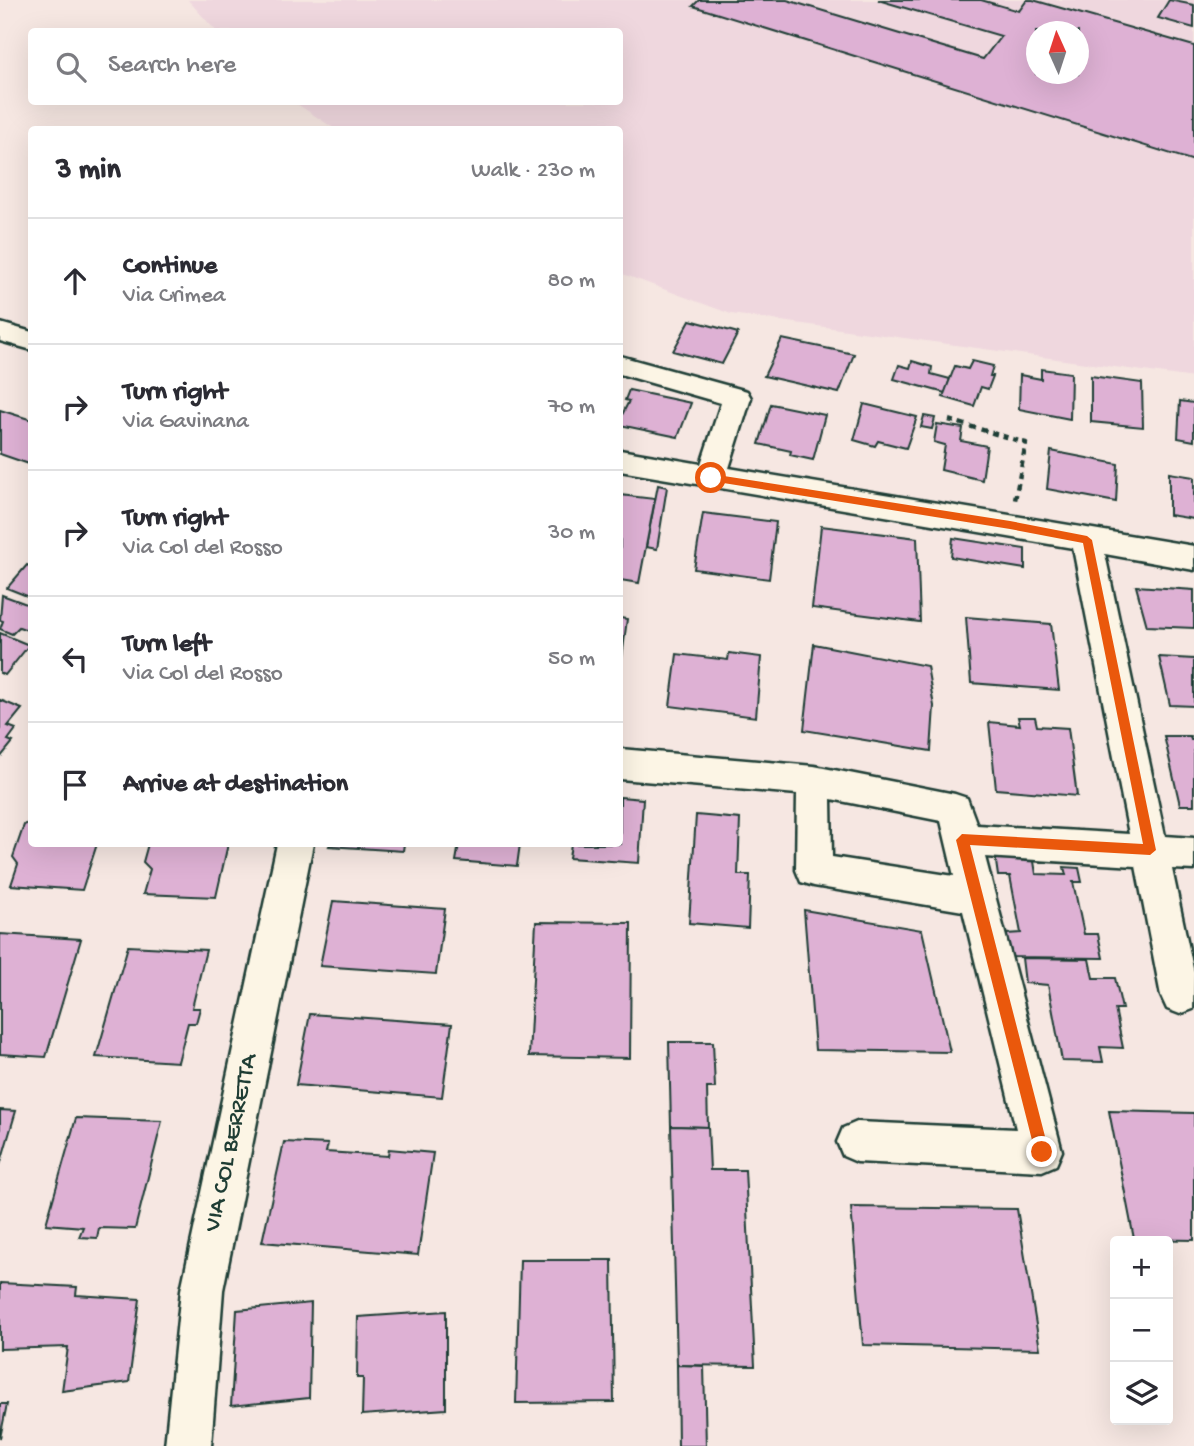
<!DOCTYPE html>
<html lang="en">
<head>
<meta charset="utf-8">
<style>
  body { margin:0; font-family:"Gochi Hand",sans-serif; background:#f2f2f3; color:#2b2b33 }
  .controls { position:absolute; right:21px; bottom:21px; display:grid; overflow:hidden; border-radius:7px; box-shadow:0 7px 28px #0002 }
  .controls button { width:63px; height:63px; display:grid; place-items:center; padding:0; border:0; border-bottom:2px solid #e1e1e2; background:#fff; color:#2b2b33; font:35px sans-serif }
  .compass { position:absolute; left:1026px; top:21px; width:63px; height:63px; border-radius:50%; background:#fff; box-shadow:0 7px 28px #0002; rotate:357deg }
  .stop { position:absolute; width:21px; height:21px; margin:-16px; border:5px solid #ea580c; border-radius:50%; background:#fff }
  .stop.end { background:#ea580c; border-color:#fff; box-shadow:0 2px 7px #0008 }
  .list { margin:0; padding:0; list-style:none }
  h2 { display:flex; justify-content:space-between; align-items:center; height:91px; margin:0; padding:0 28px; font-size:30px }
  h2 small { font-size:23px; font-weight:400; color:#7c7c81 }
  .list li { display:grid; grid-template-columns:46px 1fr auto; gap:21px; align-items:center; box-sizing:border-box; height:126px; padding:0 28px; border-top:2px solid #e1e1e2 }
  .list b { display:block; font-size:26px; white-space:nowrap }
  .list p { margin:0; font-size:23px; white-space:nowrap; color:#7c7c81 }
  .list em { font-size:23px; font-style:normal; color:#7c7c81 }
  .icon { flex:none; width:38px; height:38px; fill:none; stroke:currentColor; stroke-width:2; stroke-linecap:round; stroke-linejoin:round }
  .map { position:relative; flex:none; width:1194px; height:1446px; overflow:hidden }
  .search { position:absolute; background:#fff; box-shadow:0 7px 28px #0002; left:28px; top:28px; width:595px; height:77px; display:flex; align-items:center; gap:18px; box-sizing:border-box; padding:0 24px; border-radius:7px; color:#7c7c81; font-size:26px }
  .panel { position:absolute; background:#fff; box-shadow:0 7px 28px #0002; left:28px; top:126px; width:595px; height:721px; border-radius:7px }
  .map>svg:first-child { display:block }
</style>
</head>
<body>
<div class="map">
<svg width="1194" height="1446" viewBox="0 0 1194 1446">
  <rect width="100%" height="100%" fill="#f6e7e2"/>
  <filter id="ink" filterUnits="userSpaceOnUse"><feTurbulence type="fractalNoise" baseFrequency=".0143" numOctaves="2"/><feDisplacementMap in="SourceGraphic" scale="14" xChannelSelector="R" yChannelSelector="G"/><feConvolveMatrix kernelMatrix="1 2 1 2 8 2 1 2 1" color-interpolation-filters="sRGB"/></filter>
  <g filter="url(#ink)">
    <!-- built -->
    <path fill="#efd7de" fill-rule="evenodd" d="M 188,0 L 1194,0 L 1194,378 L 731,314 L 620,273 L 620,130 L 335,129 L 294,102 L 620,102 L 620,32 L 216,31 ZM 1036,32 L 1078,32 L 1078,74 L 1036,74 Z"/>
    <!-- building -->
    <g fill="#deb1d4" stroke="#1f3d34" stroke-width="2" fill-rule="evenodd">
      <path d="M 699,0 L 787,0 L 983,59 L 1001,36 L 878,0 L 981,0 L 1019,11 L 1027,0 L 1033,0 L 1194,46 L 1194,161 L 693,6 ZM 1036,32 L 1078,32 L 1078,74 L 1036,74 Z"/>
      <path d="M 1169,0 L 1194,5 L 1194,28 L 1158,18 Z"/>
      <path d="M 690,320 L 738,333 L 722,364 L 673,351 Z"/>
      <path d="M 782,339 L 854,354 L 839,393 L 764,376 Z"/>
      <path d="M 912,361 L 932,367 L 931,374 L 950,379 L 945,393 L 894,379 L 899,365 L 910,368 Z"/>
      <path d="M 972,361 L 993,366 L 990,376 L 993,376 L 988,389 L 981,387 L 974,406 L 943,397 L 955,366 L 968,369 Z"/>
      <path d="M 1041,369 L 1071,373 L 1070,419 L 1019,409 L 1020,375 L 1041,379 Z"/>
      <path d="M 1091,376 L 1142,383 L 1143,427 L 1091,422 Z"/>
      <path d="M 629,390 L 691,403 L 678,437 L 620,425 L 620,419 L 629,401 L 625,400 Z"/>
      <path d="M 1180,401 L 1194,403 L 1194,441 L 1178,438 Z"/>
      <path d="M 771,404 L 825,415 L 813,460 L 790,455 L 791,451 L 759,444 Z"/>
      <path d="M 864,404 L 917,417 L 906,448 L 878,441 L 875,446 L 854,440 Z"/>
      <path d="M 0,410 L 32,420 L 32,465 L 0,454 Z"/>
      <path d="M 924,416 L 935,418 L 932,429 L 921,427 Z"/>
      <path d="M 937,424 L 963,428 L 961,441 L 987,446 L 982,480 L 941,470 L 945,445 L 934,442 Z"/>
      <path d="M 1051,451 L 1118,464 L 1116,502 L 1047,489 Z"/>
      <path d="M 1169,473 L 1194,477 L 1194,519 L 1169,515 Z"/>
      <path d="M 658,485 L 667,487 L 657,549 L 646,547 Z"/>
      <path d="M 620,495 L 655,499 L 639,583 L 620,580 Z"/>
      <path d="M 703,513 L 776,522 L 769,579 L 694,569 Z"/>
      <path d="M 821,526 L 917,538 L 920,622 L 812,608 Z"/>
      <path d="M 953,538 L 1025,549 L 1025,569 L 951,557 Z"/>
      <path d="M 27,565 L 32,567 L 32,598 L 7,588 Z"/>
      <path d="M 1136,586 L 1194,590 L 1194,628 L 1147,626 Z"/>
      <path d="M 2,595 L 32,606 L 30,631 L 19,627 L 12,634 L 0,629 L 3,621 L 0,620 Z"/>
      <path d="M 966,617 L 1051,624 L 1059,690 L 971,683 Z"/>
      <path d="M 620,618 L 627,619 L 620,673 Z"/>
      <path d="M 0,633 L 29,645 L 5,675 L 0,673 Z"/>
      <path d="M 814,644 L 927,666 L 934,706 L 931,751 L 804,730 Z"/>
      <path d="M 729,653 L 761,657 L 756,717 L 670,706 L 677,654 L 728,660 Z"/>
      <path d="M 1159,657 L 1194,659 L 1194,706 L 1170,705 Z"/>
      <path d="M 0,700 L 22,709 L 8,726 L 16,729 L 8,740 L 13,742 L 0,758 Z"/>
      <path d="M 1018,717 L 1035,717 L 1037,726 L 1068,728 L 1077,796 L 996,789 L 989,722 L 1020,725 Z"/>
      <path d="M 1164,736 L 1190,736 L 1191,740 L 1194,740 L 1194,805 L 1180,805 Z"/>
      <path d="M 620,797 L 643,799 L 639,863 L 569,858 L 571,844 L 620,844 Z"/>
      <path d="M 696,815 L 740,819 L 738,875 L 750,875 L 748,928 L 689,923 Z"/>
      <path d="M 32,821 L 32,844 L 97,844 L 82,890 L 11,885 L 18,864 L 13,857 L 24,825 Z"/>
      <path d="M 148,844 L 228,844 L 216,897 L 143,894 L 150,869 L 143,862 Z"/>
      <path d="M 330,844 L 404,844 L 403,851 L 329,846 Z"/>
      <path d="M 459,844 L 520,844 L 517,866 L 456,861 Z"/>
      <path d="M 995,855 L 1033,855 L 1036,874 L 1066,875 L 1064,867 L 1079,868 L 1082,882 L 1073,882 L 1084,934 L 1098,934 L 1103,958 L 1011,957 L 1006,934 L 1021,933 L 1010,876 L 998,876 Z"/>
      <path d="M 333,901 L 445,909 L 436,974 L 320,966 Z"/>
      <path d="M 804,910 L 922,930 L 950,1052 L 815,1050 Z"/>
      <path d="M 536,922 L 631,923 L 630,1058 L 529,1056 Z"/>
      <path d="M 0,934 L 81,939 L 46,1057 L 0,1054 Z"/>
      <path d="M 128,946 L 206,950 L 192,1008 L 200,1008 L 196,1023 L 188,1023 L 178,1062 L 96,1057 Z"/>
      <path d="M 1022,958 L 1089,959 L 1093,978 L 1115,978 L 1122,1009 L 1115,1009 L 1123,1048 L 1100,1047 L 1103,1062 L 1062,1061 L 1048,985 L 1025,983 Z"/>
      <path d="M 310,1014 L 452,1024 L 442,1097 L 296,1085 Z"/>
      <path d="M 669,1042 L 713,1042 L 715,1088 L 707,1088 L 708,1127 L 671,1126 Z"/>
      <path d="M 0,1110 L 16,1111 L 0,1165 Z"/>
      <path d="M 1109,1111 L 1194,1113 L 1194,1240 L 1134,1239 Z"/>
      <path d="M 76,1118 L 162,1121 L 135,1229 L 99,1228 L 97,1238 L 79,1237 L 83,1227 L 46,1224 Z"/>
      <path d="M 671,1126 L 708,1127 L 710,1170 L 745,1170 L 755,1366 L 677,1365 Z"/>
      <path d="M 284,1142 L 328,1144 L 326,1152 L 388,1156 L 389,1149 L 433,1153 L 418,1255 L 262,1242 Z"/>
      <path d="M 851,1207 L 1017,1209 L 1040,1349 L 863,1345 Z"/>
      <path d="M 520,1260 L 612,1260 L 614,1402 L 516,1403 Z"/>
      <path d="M 0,1283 L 77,1287 L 76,1295 L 140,1299 L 129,1382 L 62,1391 L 68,1347 L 0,1349 Z"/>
      <path d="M 311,1303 L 309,1398 L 231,1406 L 237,1310 Z"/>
      <path d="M 446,1311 L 446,1409 L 362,1415 L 363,1378 L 357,1378 L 358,1317 Z"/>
      <path d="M 677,1365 L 704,1366 L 706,1446 L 678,1446 Z"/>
      <path d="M 0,1404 L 7,1404 L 0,1438 Z"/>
    </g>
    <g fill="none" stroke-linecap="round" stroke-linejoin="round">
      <!-- minor casing -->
      <g stroke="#1f3d34" stroke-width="5">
        <g id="minor">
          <path d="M 0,323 L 32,332 L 32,350 L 0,341 Z"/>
          <path d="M 620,356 L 747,391 L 751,398 L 729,468 L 1194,546 L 1194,570 L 1105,554 L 1165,836 L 1194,838 L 1194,870 L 1172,869 L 1194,973 L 1193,1009 L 1180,1014 L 1167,1009 L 1161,996 L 1136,866 L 985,857 L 1062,1151 L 1056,1165 L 1042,1171 L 857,1162 L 843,1156 L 837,1142 L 843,1128 L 857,1122 L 1016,1129 L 963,911 L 814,886 L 801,882 L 796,870 L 797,794 L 620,779 L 620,749 L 814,766 L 955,794 L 967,798 L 977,825 L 1129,834 L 1073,548 L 620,471 L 620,450 L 701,464 L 721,403 L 620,374 ZM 831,799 L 941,821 L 954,876 L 832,857 Z"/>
          <path d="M 277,844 L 313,844 L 223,1290 L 211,1446 L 165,1446 L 181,1290 Z"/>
        </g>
      </g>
      <!-- path -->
      <path stroke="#1f3d34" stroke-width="4.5" stroke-dasharray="6 5" stroke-linecap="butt" d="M 949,420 L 1026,443 L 1015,500"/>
      <!-- minor -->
      <use href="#minor" fill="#fcf5e5" fill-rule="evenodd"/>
    </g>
  </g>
  <!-- route -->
  <path fill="#ea580c" d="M 711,474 L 1010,521 L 1087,536 L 1092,540 L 1156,850 L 1150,855 L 970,845 L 1049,1152 L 1047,1156 L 1042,1158 L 1035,1152 L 956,840 L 962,834 L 1143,844 L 1083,543 L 1010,529 L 711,481 L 706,478 Z"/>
  <g text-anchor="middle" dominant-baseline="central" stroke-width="7" stroke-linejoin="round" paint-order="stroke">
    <!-- near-street labels -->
    <g font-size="24" fill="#1f3d34" stroke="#fcf5e5">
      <text transform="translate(232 1143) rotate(-78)">VIA COL BERRETTA</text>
    </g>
  </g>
</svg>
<div class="controls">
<button>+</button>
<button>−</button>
<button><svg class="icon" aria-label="layers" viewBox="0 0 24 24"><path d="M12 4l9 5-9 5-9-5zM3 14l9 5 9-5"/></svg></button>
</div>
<svg class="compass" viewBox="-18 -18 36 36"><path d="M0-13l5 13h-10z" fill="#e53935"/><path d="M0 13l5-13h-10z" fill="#7c7c81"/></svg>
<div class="stop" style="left:711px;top:478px"></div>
<div class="stop end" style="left:1042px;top:1152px"></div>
<div class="search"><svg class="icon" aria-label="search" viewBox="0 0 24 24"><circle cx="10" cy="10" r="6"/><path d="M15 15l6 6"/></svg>Search here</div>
<section class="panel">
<h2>3 min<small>Walk · 230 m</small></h2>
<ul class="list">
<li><svg class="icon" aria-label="ahead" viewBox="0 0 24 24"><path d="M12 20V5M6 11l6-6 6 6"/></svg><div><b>Continue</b><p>Via Crimea</p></div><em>80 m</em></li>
<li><svg class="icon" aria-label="right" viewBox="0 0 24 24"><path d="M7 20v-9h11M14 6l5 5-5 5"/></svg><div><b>Turn right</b><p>Via Gavinana</p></div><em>70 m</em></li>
<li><svg class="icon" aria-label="right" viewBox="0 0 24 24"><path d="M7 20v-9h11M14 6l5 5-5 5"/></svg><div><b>Turn right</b><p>Via Col del Rosso</p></div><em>30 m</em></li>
<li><svg class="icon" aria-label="left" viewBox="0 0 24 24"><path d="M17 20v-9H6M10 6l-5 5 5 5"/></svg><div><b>Turn left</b><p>Via Col del Rosso</p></div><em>50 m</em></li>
<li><svg class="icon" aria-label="arrive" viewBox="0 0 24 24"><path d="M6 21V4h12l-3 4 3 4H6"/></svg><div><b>Arrive at destination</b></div></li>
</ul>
</section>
</div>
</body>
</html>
